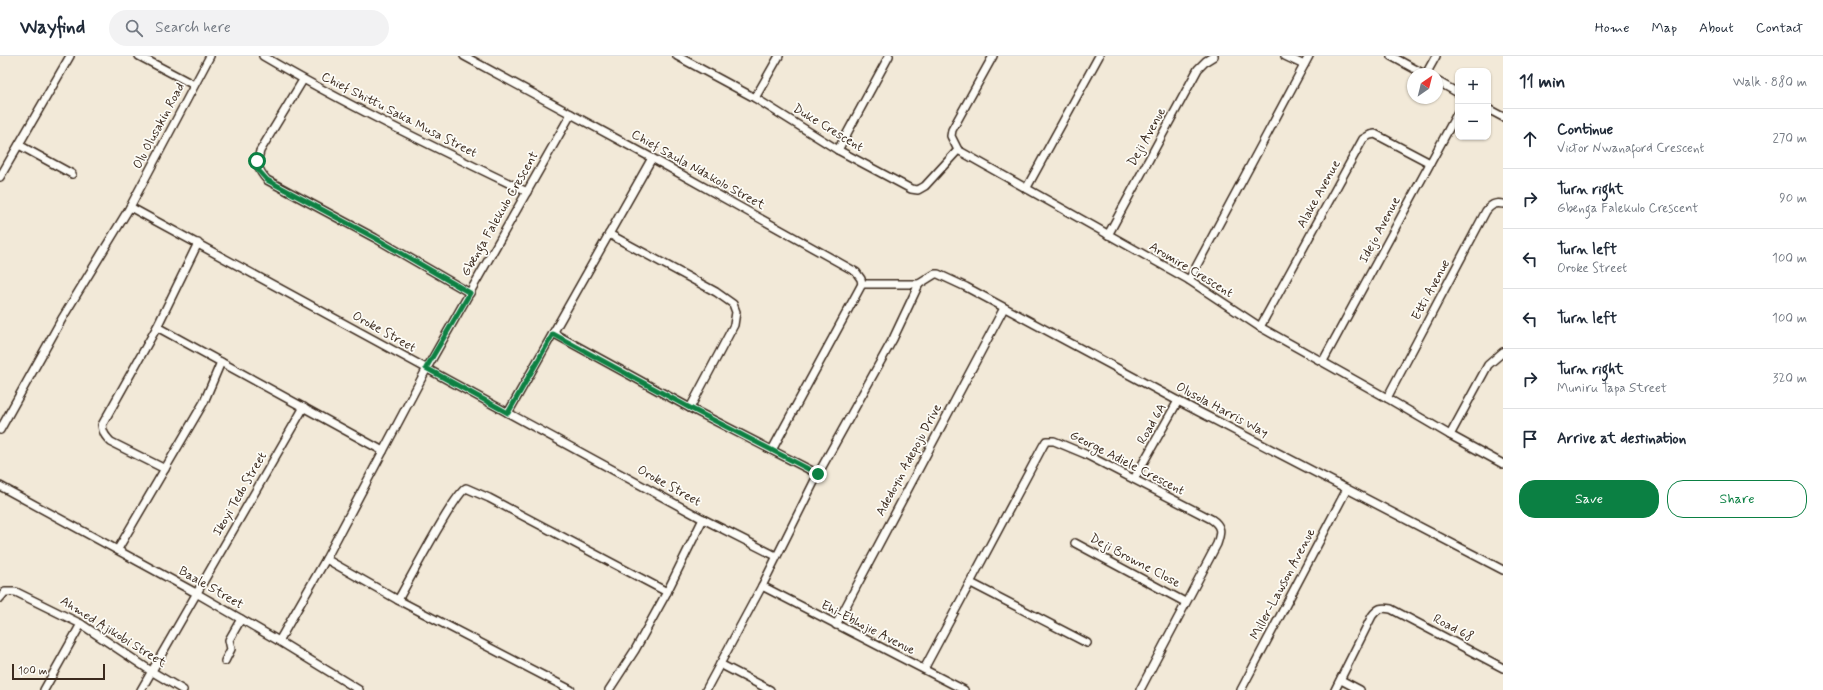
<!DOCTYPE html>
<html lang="en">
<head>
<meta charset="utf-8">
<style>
  body { margin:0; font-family:Mynerve,sans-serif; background:#f2f2f3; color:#1f2937 }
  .controls { position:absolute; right:12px; top:12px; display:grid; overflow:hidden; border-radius:8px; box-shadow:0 1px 3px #0004 }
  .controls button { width:36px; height:36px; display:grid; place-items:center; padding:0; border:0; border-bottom:1px solid #e0e1e3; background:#fff; color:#1f2937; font:20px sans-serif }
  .compass { position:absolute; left:1407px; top:12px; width:36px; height:36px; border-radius:50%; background:#fff; box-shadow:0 1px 3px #0004; rotate:35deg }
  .scale { position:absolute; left:12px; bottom:10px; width:93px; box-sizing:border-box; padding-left:4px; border:2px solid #3b2a1e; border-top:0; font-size:11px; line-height:14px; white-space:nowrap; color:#3b2a1e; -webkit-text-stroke:3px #fdfcf7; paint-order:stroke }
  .stop { position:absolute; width:12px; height:12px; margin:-9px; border:3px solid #0b8043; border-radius:50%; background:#fff }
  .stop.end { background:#0b8043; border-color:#fff; box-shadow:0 1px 4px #0008 }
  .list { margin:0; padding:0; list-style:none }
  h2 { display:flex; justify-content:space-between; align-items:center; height:52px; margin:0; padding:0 16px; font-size:17px }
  h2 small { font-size:13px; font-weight:400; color:#747a83 }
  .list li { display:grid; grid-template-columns:26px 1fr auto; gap:12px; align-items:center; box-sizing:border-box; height:60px; padding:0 16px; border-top:1px solid #e0e1e3 }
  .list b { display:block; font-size:15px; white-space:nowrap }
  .list p { margin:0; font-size:13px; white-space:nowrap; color:#747a83 }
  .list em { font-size:13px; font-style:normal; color:#747a83 }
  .actions { display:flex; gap:8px; padding:12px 16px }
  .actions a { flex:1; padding:9px 0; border:1px solid #0b8043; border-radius:16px; text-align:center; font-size:14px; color:#0b8043 }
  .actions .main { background:#0b8043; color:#fff }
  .icon { flex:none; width:22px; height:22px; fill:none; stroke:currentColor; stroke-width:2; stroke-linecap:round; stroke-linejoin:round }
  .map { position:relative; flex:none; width:1503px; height:634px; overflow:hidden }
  header { display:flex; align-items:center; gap:24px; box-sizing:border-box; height:56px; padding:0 20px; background:#fff; border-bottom:1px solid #e0e1e3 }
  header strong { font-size:19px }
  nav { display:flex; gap:22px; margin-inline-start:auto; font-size:14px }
  .search { width:280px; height:36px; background:#f2f2f3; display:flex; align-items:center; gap:10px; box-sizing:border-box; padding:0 14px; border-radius:22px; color:#747a83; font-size:15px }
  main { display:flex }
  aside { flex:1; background:#fff }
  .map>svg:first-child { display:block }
</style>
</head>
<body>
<header>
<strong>Wayfind</strong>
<div class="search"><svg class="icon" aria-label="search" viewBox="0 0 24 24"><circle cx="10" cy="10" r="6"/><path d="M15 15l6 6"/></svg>Search here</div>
<nav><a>Home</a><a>Map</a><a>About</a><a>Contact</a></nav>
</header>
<main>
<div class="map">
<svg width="1503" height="634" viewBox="0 0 1503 634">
  <rect width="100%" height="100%" fill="#f2e9d8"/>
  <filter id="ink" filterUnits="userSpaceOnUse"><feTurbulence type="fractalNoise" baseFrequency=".025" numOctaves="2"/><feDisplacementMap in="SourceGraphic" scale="8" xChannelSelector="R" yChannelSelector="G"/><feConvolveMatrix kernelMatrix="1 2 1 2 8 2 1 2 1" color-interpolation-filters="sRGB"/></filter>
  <g filter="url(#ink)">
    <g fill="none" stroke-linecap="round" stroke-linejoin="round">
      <!-- minor casing -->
      <g stroke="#3b2a1e" stroke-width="10">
        <g id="minor">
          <path d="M 139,0 L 194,29"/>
          <path d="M 263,0 C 348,50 438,93 527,136"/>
          <path d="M 464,0 L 652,102 L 856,216 L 861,223 L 862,228 L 919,228"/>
          <path d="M 677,0 L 755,42 L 838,94 L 911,133 L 918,134 L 925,130 L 958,94"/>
          <path d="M 993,0 L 952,74 L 951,80 L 958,94 L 1189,224 L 1260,271 L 1387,342 L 1450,379 L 1503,408"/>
          <path d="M 1285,0 L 1304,9"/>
          <path d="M 1391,0 L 1424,18"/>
          <path d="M 1426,18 L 1436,0"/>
          <path d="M 303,24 L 260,95 C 256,108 258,114 267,124 L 375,182 L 470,237"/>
          <path d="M 1437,25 L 1458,37"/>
          <path d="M 755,42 L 779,0"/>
          <path d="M 1488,53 L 1503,61"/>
          <path d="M 19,89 L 72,118"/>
          <path d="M 838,94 L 889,0"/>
          <path d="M 0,121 L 70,0"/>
          <path d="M 1026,133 L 1099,0"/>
          <path d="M 130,151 L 703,463 L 776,500"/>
          <path d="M 609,178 L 716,236 L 733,248 L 736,256 L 734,269 L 690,352"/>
          <path d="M 1108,179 L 1198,13 L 1206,5 L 1214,0"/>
          <path d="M 198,187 L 157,271 L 383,395"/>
          <path d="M 1189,224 L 1309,0"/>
          <path d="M 157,271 L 102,369 C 103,377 105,380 111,386 L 165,413"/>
          <path d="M 1260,271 L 1363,83 L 1370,79 L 1375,78 L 1430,107"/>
          <path d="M 553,277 L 690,352 L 818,418"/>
          <path d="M 1323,305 L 1458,56"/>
          <path d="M 1387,342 L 1486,155 C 1491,149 1495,146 1503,148"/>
          <path d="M 508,357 L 652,102"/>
          <path d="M 0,374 L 63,261 L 130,151 L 210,0"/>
          <path d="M 1450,379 L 1488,309 L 1503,296"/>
          <path d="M 772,394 L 862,228"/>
          <path d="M 1134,423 L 1178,345"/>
          <path d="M 0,430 L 196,537 L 279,585 L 359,634"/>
          <path d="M 1075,487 L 1185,546"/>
          <path d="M 118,493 L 204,346 L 221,306"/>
          <path d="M 326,503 L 398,544 L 571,634"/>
          <path d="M 971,527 L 1087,587"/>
          <path d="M 762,530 L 964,634"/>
          <path d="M 0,542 L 5,536 L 16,536 L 81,568 L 151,615 L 183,634"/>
          <path d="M 398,544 C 409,525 453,440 466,432 L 489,442 L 667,536 L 703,463"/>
          <path d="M 836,569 L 1004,252"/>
          <path d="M 279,585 L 326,503 L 427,312 L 571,58"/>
          <path d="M 225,605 L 231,593 L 229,584 L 241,563"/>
          <path d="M 720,608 L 770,634"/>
          <path d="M 924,613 L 1043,390 L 1046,385 L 1054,385 L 1085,398 L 1211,463 C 1222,470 1221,476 1217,488 L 1140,634"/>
          <path d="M 1341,624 L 1360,634"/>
          <path d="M 44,634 L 81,568"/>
          <path d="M 141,634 L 304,351"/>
          <path d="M 609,634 L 635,594 L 667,536"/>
          <path d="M 706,634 L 762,530 L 818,418 L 893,283 L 919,228 L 935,218 L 938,218 L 966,231 L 1178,345 L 1503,514"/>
          <path d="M 1241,634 L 1347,433"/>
          <path d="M 1335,634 L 1372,560 C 1378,552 1381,551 1391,553 L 1503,612"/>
        </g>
      </g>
      <!-- minor -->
      <use href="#minor" stroke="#fdfcf7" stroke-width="7"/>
    </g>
  </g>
  <g fill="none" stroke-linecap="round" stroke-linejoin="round" filter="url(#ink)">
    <!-- route -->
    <path stroke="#0b8043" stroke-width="5" d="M 257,105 L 258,114 L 267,124 L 375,182 L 470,237 L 426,312 L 508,357 L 553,278 L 690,352 L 818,418"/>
  </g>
  <g text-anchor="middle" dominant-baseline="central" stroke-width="3.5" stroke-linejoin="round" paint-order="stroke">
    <!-- street labels -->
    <g font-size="13" fill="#3b2a1e" stroke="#fdfcf7">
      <text transform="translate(399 59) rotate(27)">Chief Shittu Saka Musa Street</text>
      <text transform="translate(159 70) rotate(-62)">Olu Olusakin Road</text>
      <text transform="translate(828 72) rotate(31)">Duke Crescent</text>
      <text transform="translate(1147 81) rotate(-61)">Deji Avenue</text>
      <text transform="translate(698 114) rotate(29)">Chief Saula Ndakolo Street</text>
      <text transform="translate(1319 138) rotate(-61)">Alake Avenue</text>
      <text transform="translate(500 158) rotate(-60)">Gbenga Falekulo Crescent</text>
      <text transform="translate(1380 174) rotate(-62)">Idejo Avenue</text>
      <text transform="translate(1191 214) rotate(31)">Aromire Crescent</text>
      <text transform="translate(1431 234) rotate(-62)">Etti Avenue</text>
      <text transform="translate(384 276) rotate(29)">Oroke Street</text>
      <text transform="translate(1222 354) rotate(28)">Olusola Harris Way</text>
      <text transform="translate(1152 368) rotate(-60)">Road 6A</text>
      <text transform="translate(909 404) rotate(-62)">Adedoyin Adepoju Drive</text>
      <text transform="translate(1127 407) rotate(27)">George Adiele Crescent</text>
      <text transform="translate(669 430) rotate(29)">Oroke Street</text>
      <text transform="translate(240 438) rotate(-60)">Ikoyi Tedo Street</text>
      <text transform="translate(1135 505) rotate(28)">Deji Browne Close</text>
      <text transform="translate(1283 528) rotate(-62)">Miller-Lawson Avenue</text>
      <text transform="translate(211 532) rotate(30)">Baale Street</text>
      <text transform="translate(868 572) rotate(27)">Ehi-Ebhojie Avenue</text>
      <text transform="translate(1453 572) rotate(28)">Road 68</text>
      <text transform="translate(113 576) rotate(32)">Ahmed Ajikobi Street</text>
    </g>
  </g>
</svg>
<div class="controls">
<button>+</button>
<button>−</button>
</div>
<svg class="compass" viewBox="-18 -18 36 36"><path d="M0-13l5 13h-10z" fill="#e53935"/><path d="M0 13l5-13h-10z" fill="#747a83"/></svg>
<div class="scale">100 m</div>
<div class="stop" style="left:257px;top:105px"></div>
<div class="stop end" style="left:818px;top:418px"></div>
</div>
<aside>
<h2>11 min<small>Walk · 880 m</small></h2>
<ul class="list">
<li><svg class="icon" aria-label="ahead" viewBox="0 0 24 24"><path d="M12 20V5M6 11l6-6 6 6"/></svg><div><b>Continue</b><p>Victor Nwanaford Crescent</p></div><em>270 m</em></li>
<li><svg class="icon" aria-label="right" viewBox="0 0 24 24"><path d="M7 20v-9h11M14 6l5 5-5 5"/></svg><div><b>Turn right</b><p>Gbenga Falekulo Crescent</p></div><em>90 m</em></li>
<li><svg class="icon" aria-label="left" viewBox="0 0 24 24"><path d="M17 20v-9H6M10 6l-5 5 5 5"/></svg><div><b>Turn left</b><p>Oroke Street</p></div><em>100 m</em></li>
<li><svg class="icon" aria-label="left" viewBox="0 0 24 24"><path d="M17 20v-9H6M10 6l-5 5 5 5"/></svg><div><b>Turn left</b></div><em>100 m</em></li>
<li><svg class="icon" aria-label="right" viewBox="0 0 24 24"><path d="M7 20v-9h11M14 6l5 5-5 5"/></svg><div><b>Turn right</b><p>Muniru Tapa Street</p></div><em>320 m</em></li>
<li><svg class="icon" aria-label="arrive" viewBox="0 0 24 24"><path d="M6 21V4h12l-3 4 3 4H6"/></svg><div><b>Arrive at destination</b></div></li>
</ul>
<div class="actions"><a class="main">Save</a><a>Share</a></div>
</aside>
</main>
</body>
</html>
